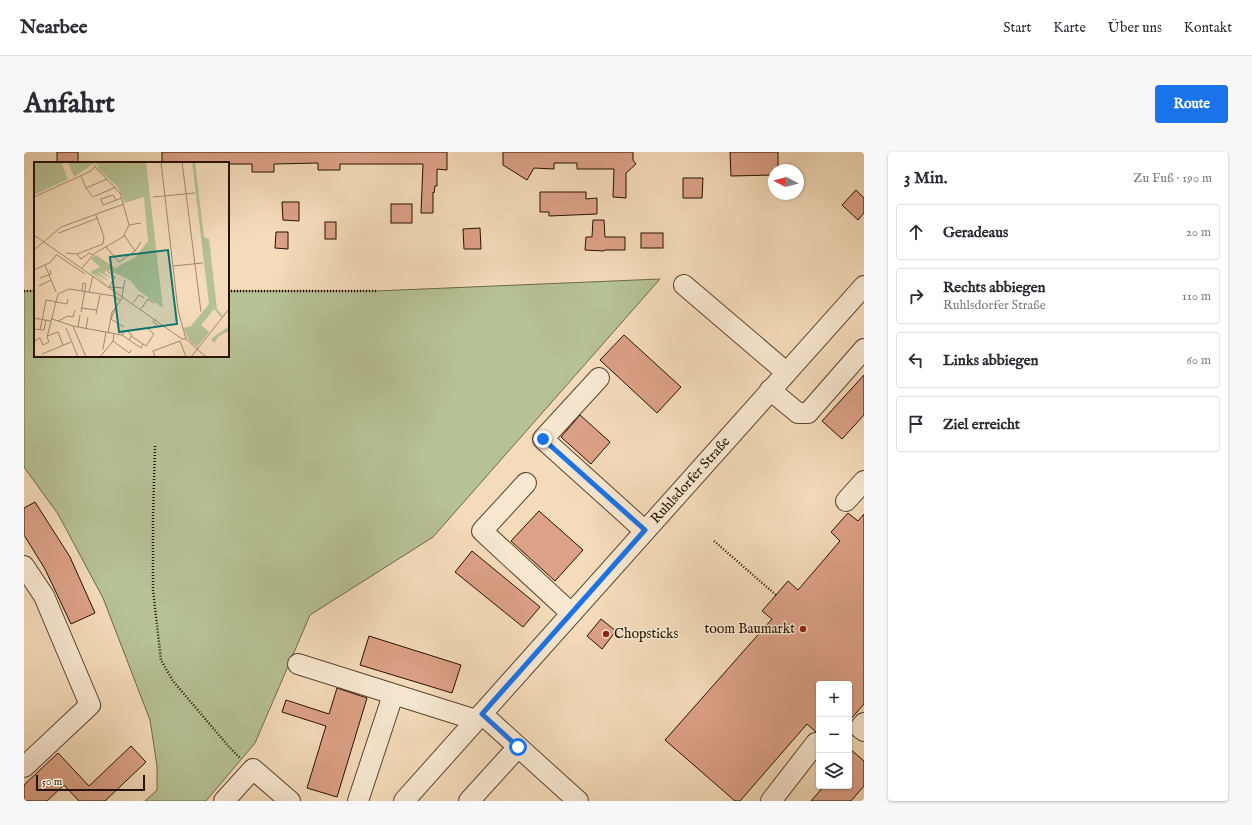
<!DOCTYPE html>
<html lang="de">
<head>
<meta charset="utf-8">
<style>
  body { margin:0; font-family:"IM FELL English",serif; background:#f7f7f7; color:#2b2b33 }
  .controls { position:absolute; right:12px; bottom:12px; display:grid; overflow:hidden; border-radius:4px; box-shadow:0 1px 3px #0004 }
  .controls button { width:36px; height:36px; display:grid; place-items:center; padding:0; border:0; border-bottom:1px solid #e1e1e2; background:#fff; color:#2b2b33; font:20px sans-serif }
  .compass { position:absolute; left:744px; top:12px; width:36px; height:36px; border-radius:50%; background:#fff; box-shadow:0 1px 3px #0004; rotate:277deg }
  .scale { position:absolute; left:12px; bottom:10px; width:109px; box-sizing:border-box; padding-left:4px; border:2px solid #261000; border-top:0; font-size:11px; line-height:14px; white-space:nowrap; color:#261000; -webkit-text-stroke:3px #f8e8d2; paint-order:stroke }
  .stop { position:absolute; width:12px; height:12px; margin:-9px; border:3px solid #1a73e8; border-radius:50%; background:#fff }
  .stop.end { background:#1a73e8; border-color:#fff; box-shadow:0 1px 4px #0008 }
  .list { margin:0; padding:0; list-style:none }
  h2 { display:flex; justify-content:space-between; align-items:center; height:52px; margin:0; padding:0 16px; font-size:17px }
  h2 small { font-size:13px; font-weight:400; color:#7c7c81 }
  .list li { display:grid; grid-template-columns:26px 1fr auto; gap:12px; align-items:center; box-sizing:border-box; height:56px; margin:0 8px 8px; padding:0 8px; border:1px solid #e1e1e2; border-radius:4px }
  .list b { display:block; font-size:15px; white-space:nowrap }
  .list p { margin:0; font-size:13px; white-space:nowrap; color:#7c7c81 }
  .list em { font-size:13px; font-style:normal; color:#7c7c81 }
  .icon { flex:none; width:22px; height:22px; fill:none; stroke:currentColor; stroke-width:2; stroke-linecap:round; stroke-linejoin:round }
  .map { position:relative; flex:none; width:840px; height:649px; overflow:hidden; border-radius:4px }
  header { display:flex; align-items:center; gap:24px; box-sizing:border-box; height:56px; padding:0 20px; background:#fff; border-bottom:1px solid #e1e1e2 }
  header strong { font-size:19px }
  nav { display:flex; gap:22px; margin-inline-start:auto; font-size:14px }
  .intro { display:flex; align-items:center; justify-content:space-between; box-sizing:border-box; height:96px; padding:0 24px }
  h1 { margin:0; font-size:28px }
  .button { padding:10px 18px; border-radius:4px; background:#1a73e8; color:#fff; font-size:14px; font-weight:700 }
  main { display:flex; gap:24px; padding:0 24px }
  aside { flex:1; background:#fff; border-radius:4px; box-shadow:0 1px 3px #0004 }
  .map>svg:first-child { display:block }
</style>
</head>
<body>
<header>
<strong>Nearbee</strong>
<nav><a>Start</a><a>Karte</a><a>Über uns</a><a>Kontakt</a></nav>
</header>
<div class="intro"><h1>Anfahrt</h1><a class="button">Route</a></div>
<main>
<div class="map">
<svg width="840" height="649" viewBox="0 0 840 649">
  <rect width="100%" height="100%" fill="#f4dbba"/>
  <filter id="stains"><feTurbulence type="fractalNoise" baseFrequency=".005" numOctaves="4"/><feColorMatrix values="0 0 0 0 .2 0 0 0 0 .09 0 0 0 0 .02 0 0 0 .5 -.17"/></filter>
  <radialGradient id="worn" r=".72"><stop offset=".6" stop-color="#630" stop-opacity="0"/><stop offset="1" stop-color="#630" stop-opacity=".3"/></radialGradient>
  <!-- green -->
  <path fill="#b6c194" stroke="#6e684a" d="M 636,127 L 409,385 L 286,463 L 231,591 L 182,649 L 121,649 L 133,638 L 133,614 L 126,568 L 79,446 L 34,362 L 0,315 L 0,139 L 11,139 L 11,204 L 204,204 L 204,139 L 352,139 Z"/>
  <!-- building -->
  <g fill="#dca187" stroke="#261000">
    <rect x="33" y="0" width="21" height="11"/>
    <path d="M 138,0 L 423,0 L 423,18 L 413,17 L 413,34 L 411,34 L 410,41 L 409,40 L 409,61 L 397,61 L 399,12 L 316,12 L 316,18 L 294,18 L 294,11 L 250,12 L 250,20 L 228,20 L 228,12 L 204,12 L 204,11 L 138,11 Z"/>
    <path d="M 479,0 L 609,0 L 609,8 L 612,12 L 602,21 L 602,46 L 589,45 L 590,17 L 553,17 L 553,11 L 530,11 L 530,17 L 510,16 L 503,28 L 479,13 Z"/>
    <path d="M 706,0 L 754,0 L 754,18 L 750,18 L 750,23 L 707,24 Z"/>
    <path d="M 659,26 L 679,26 L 678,46 L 659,46 Z"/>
    <path d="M 832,38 L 840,46 L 840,61 L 834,68 L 818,53 Z"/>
    <path d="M 516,40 L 562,40 L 562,47 L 573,46 L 573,62 L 525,64 L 525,60 L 516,60 Z"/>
    <path d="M 258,50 L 275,50 L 275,69 L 259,68 Z"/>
    <rect x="367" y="52" width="21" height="19"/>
    <path d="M 569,68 L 580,68 L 581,85 L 601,85 L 601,98 L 581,98 L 580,99 L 561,98 L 562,85 L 568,85 Z"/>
    <rect x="301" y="70" width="11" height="17"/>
    <path d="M 456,76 L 457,97 L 440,97 L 439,77 Z"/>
    <path d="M 252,80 L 264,80 L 264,97 L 251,96 Z"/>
    <rect x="617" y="81" width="22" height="15"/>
    <path d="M 600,183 L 657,235 L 633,261 L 576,208 Z"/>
    <path d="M 840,223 L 840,263 L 818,287 L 798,269 Z"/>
    <path d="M 556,263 L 586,290 L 567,312 L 537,285 Z"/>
    <path d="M 11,350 L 46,405 L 71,461 L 47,472 L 21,417 L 0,383 L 0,356 Z"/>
    <path d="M 515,359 L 559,398 L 531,429 L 487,389 Z"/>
    <path d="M 824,361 L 834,369 L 840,362 L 840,552 L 825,569 L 825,532 L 795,532 L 795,580 L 792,580 L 783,572 L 716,649 L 711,649 L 641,588 L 748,467 L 738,459 L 752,443 L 764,429 L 774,438 L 816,389 L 807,380 Z"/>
    <path d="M 448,399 L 516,455 L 499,475 L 431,420 Z"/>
    <path d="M 577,467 L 592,479 L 578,497 L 563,484 Z"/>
    <path d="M 345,484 L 437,513 L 428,541 L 336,513 Z"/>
    <path d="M 313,536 L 343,546 L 313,645 L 283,636 L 302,574 L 258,560 L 262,548 L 305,562 Z"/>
    <path d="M 107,594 L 122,610 L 81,649 L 55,649 L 40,633 L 23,649 L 0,649 L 0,633 L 34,601 L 65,634 Z"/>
    <path d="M 825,596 L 840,609 L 840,634 L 827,649 L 787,649 L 800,634 L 825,634 Z"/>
  </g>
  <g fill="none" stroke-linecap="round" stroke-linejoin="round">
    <!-- minor casing -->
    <g stroke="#5a432e" stroke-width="22">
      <g id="minor">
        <path d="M 660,133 L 762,220"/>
        <path d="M 575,226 L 519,287 L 621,379"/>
        <path d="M 746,238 L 774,261 L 784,261 L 840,197"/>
        <path d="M 502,331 L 458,379 L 547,461"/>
        <path d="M 822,349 L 840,329"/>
        <path d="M 0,414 L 20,444 L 66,553 L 0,615"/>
        <path d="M 274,512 L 452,568"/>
        <path d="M 458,562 L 554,649"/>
        <path d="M 840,571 L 836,576 L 840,579"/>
        <path d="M 200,649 L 229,617 L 266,649"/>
        <path d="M 334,649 L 369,543"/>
        <path id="s1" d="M 380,649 L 840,134"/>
        <path d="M 445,649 L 494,595"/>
        <path d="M 747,649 L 792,591"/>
      </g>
    </g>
    <!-- path -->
    <g stroke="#261000" stroke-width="2.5" stroke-dasharray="1 2" stroke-linecap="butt">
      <path d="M 0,139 L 11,139"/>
      <path d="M 204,139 L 352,139"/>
      <path d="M 131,294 L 129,364 L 129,438 L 137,508 L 149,529 L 206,596 L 216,606"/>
      <path d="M 690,389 L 752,443"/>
    </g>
    <!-- minor -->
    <use href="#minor" stroke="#f8e8d2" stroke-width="20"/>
  </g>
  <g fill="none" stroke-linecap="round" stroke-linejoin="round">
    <!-- route -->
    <path stroke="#1a73e8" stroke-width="5" d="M 494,595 L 458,562 L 621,378 L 519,287"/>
  </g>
  <!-- markers -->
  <g fill="#8f2418" stroke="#f8e8d2" stroke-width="1.5">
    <circle cx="779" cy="477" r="4"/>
    <circle cx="582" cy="482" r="4"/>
  </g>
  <g text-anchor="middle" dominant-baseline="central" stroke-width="3" stroke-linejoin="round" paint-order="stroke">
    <!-- street labels -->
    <g font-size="14" fill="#261000" stroke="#f8e8d2">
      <text stroke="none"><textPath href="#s1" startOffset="430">Ruhlsdorfer Straße</textPath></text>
    </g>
    <!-- poi labels -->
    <g font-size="14" fill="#261000" stroke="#f8e8d2" text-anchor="end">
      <text x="771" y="477">toom Baumarkt</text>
      <text x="590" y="482" text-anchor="start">Chopsticks</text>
    </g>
  </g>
  <!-- overview -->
  <g transform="translate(10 10)">
    <rect width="195" height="195" fill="#f4dbba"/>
    <path d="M 0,0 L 32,0 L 28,2 L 34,17 L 0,33 ZM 34,0 L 62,0 L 40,15 ZM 65,0 L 112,0 L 129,146 L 104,128 L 96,118 L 74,108 L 70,110 L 78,117 L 63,109 L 76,120 L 60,111 L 75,124 L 56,110 L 66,105 L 57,97 L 62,93 L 81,106 L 102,95 L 114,79 L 110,35 L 91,41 L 84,25 L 63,6 ZM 158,0 L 161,0 L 170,75 L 175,77 L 183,147 L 189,154 L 188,156 L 180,147 L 173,156 L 167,163 L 175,170 L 163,185 L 155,178 L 149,166 L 157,164 L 175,142 ZM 195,164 L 195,169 L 185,174 L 180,181 L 177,177 Z" fill="#b6c194"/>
    <path fill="none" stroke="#a28a70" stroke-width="1" d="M 127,0 L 144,148 L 152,177M 148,0 L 167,150M 47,14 L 52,26 L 73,17M 52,26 L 59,35 L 82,25M 0,35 L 57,9 L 64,0M 119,35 L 161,31M 82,38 L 79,33 L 67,37 L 69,43 L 88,36M 95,63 L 107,61M 25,71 L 64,56M 0,73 L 148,177 L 152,177 L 172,195M 90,73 L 101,89M 72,85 L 85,100 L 101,89 L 107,80M 0,88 L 27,65 L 90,42M 32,91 L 43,92 L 47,97 L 55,91 L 59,93M 43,92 L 69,82 L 70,75 L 62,53M 23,93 L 51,112M 11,103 L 22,130M 139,104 L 169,101M 48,106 L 61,91 L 89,75 L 95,63 L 86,31 L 61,5M 0,108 L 17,100 L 23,92M 73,109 L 81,115 L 75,125M 6,116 L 17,112 L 16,108M 5,124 L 17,118M 75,125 L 90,126M 55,130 L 59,114M 88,134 L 91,118M 99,141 L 105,133 L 110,136M 82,145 L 77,157 L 90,165M 47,146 L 63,148M 107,147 L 114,137 L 120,141M 47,150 L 52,122 L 49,121 L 48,129M 62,152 L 66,133M 0,156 L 17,159M 18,157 L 39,164 L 88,173 L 107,186 L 109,182 L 112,184 L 120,172 L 112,165M 121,157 L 119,160 L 126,165M 24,159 L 34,154 L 39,155 L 41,148M 39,164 L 52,195M 44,165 L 46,153M 32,166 L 44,195M 0,167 L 10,168 L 12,158M 52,167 L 54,155M 6,168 L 12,138 L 33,142 L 34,137M 74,171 L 78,150 L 89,135M 88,173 L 92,168 L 98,173 L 95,178M 13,174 L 24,170 L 29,183M 97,174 L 109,182M 0,179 L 6,176 L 9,183 L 15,180 L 13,175 L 24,132 L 35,127 L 80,134 L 86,138M 79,179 L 95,191 L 97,188M 69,187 L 72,170M 8,192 L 37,180M 66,195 L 79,179 L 80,172M 121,195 L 119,189 L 146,179 L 152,195M 157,195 L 195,147"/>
    <path fill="#0f766e" fill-opacity="0.15" stroke="#0f766e" stroke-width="2" d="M 134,88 L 143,162 L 85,170 L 76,95 Z"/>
    <rect width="195" height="195" fill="none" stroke="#261000" stroke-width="2"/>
  </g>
  <rect width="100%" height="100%" filter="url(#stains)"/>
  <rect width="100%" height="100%" fill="url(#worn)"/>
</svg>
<div class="controls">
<button>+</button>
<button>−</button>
<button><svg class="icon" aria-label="layers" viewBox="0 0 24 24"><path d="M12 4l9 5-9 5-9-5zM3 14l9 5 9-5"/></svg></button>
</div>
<svg class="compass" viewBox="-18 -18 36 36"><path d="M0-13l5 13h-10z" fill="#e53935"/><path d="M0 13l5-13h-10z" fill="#7c7c81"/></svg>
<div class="scale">50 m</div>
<div class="stop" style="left:494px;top:595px"></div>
<div class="stop end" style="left:519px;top:287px"></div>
</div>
<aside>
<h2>3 Min.<small>Zu Fuß · 190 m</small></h2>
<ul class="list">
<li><svg class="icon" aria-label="ahead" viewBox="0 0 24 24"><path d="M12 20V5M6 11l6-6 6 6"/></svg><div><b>Geradeaus</b></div><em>20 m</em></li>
<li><svg class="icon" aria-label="right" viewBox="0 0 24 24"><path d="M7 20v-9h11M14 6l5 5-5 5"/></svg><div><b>Rechts abbiegen</b><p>Ruhlsdorfer Straße</p></div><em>110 m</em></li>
<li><svg class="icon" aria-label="left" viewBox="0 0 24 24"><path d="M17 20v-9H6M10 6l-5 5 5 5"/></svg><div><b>Links abbiegen</b></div><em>60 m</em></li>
<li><svg class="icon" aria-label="arrive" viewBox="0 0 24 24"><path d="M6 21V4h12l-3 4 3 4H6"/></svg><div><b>Ziel erreicht</b></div></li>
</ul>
</aside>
</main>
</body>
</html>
